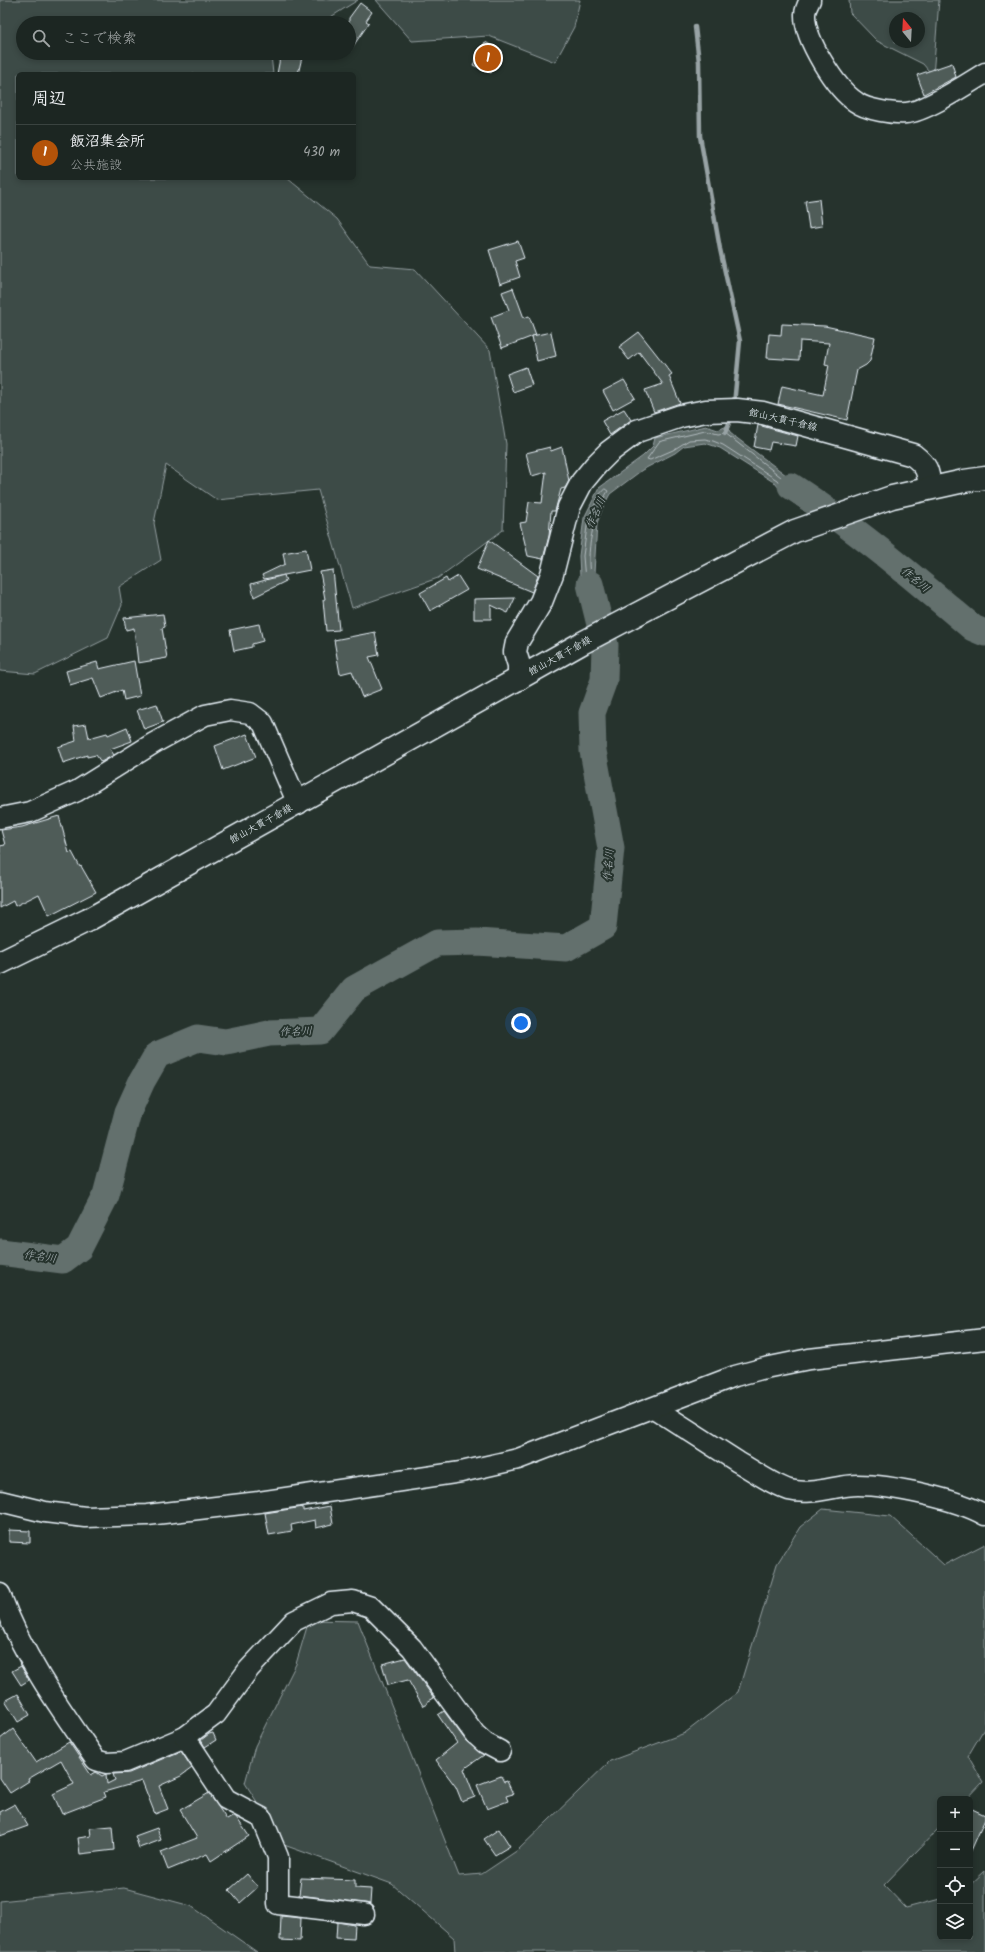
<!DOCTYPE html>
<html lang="ja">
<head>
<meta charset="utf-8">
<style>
  body { margin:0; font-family:Kalam,"Klee One",sans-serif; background:#29322f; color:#f1f3f6 }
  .controls { position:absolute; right:12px; bottom:12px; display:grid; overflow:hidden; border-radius:6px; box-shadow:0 2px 6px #0003 }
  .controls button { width:36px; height:36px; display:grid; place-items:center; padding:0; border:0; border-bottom:1px solid #3a4340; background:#1c2622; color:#f1f3f6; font:20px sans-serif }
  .compass { position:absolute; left:889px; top:12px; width:36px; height:36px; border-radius:50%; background:#1c2622; box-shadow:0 2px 6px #0003; rotate:342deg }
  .you { position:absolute; left:521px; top:1023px; width:14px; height:14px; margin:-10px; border:3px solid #fff; border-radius:50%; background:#1a73e8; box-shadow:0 0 0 6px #1a73e833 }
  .badge { display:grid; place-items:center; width:26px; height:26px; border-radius:50%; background:#b45309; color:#fff; font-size:13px; font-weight:700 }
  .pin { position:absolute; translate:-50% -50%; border:2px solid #fff; box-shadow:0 1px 4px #0006 }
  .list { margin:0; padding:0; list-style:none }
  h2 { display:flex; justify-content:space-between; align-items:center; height:52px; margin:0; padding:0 16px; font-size:17px }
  h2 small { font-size:13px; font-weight:400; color:#a0a5a5 }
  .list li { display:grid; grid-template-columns:26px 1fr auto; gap:12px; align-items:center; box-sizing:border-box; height:56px; padding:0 16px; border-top:1px solid #3a4340 }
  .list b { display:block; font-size:15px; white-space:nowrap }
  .list p { margin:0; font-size:13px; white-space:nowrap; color:#a0a5a5 }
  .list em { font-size:13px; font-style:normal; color:#a0a5a5 }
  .icon { flex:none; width:22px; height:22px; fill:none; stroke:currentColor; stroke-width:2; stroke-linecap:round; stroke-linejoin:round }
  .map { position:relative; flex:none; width:985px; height:1952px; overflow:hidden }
  .search { position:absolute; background:#1c2622; box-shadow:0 2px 6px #0003; left:16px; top:16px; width:340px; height:44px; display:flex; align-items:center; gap:10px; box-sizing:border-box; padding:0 14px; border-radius:22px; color:#a0a5a5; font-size:15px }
  .panel { position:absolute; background:#1c2622; box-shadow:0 2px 6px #0003; left:16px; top:72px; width:340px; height:108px; border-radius:6px }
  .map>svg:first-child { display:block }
</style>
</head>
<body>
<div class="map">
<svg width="985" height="1952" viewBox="0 0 985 1952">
  <rect width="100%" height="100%" fill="#26332d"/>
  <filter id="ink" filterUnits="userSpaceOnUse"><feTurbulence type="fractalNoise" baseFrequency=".025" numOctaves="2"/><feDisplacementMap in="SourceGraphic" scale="8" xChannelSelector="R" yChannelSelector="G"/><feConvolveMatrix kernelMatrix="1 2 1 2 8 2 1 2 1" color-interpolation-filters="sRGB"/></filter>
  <g filter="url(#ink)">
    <!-- green -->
    <g fill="#3e4b47" stroke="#939ea0" fill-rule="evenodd">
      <path d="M 0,0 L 358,0 L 321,23 L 23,23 L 23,53 L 274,53 L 271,55 L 273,74 L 18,74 L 18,178 L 287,178 L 337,219 L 370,265 L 415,269 L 490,350 L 506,444 L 503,530 L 438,578 L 352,608 L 318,490 L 217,500 L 166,465 L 154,523 L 161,560 L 119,587 L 122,605 L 108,638 L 35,674 L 0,671 Z"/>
      <path d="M 376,0 L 580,0 L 574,27 L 555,62 L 489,36 L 412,41 Z"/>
      <path d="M 849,0 L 939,0 L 933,76 L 923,64 L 877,41 L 850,13 ZM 895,18 L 919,18 L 919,42 L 895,42 Z"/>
      <path d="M 823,1509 L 890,1516 L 944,1565 L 985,1544 L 985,1727 L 968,1756 L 983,1782 L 967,1799 L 940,1799 L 940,1827 L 884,1885 L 906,1908 L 940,1899 L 940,1937 L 970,1937 L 970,1885 L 985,1871 L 985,1952 L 455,1952 L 454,1938 L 392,1884 L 284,1845 L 245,1783 L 255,1746 L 296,1664 L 309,1620 L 358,1621 L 459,1876 L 482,1874 L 518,1850 L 610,1761 L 685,1733 L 738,1692 L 777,1564 L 800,1527 Z"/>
      <path d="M 124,1888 L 191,1906 L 257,1952 L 0,1952 L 0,1901 Z"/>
    </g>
    <!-- water -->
    <path fill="#636f6d" stroke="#98a3a5" d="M 706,426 L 718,430 L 727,426 L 730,433 L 802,487 L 807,486 L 829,503 L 806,512 L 787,498 L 775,483 L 720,448 L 705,443 L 684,446 L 675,453 L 642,470 L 610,494 L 603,507 L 597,523 L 594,573 L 605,617 L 591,624 L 580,576 L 579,556 L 584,518 L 599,488 L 643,456 L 653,446 L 655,438 Z"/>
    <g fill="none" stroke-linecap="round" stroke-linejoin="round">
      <!-- shore -->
      <g stroke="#b3bdc0" stroke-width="1">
        <path d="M 706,431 L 718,434 L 725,433 L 795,488 L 801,490 L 807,490 L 819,499 L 819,502 L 806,507 L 790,495 L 777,480 L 723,445 L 713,441 L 705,439 L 689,440 L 673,450 L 650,460 L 647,459 L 659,442 Z"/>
        <path d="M 605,489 L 608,491 C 593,516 585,552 591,581 C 593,592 598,603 600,614 L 596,617 L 585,580 L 583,556 L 588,519 L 600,494 Z"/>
      </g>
      <!-- stream -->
      <g stroke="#98a3a5" stroke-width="4.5">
        <path d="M 695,27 L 699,62 L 700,136 L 720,249 L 740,341 L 734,405"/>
        <path d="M 725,433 L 732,416"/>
      </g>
      <!-- river -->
      <g stroke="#636f6d" stroke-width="27">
        <path d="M 791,486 C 856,528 914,578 973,628 L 985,633"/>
        <path d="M 0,1252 L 63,1260 L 79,1248 L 106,1195 L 128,1112 L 142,1081 L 157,1055 L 198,1038 L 226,1042 L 269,1033 L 320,1031 L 354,989 L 437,943 L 477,942 L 566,948 L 603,927 L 611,848 L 593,751 L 592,713 L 604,680 L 605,645 L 590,584"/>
      </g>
    </g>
    <!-- building -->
    <g fill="#505c59" stroke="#e8f1f8">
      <path d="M 360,3 L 372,12 L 366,21 L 369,23 L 349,52 L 349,18 Z"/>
      <path d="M 485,42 L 502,51 L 491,73 L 473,65 Z"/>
      <path d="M 281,53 L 303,53 L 298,74 L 277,74 Z"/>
      <path d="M 952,63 L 956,77 L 924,94 L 917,75 Z"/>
      <path d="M 819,199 L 822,226 L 809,228 L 805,201 Z"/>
      <path d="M 518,241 L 524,258 L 515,261 L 520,277 L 500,284 L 489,250 Z"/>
      <path d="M 513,288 L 524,318 L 529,316 L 536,335 L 502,348 L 491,317 L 509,310 L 502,292 Z"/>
      <path d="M 782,324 L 825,326 L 875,337 L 870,361 L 866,365 L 857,370 L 847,420 L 778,404 L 782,386 L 823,395 L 829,365 L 825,364 L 829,343 L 800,341 L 799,360 L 767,358 L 769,334 L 781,335 Z"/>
      <path d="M 551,332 L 556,356 L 537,361 L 532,336 Z"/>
      <path d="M 639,332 L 672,374 L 669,376 L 680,403 L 654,412 L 645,390 L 663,384 L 639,352 L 629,360 L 619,347 Z"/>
      <path d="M 526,367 L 532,385 L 513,392 L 507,374 Z"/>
      <path d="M 624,380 L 635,398 L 613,410 L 603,391 Z"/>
      <path d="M 624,409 L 631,420 L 610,435 L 602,421 Z"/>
      <path d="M 758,425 L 798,436 L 796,446 L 771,442 L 769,450 L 754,447 Z"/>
      <path d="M 550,447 L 551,451 L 562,447 L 569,481 L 565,488 L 561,489 L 555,511 L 551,511 L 549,536 L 543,559 L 528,556 L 520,523 L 526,522 L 529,502 L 542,503 L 546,472 L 532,476 L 526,453 Z"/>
      <path d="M 489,540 L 538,576 L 532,592 L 477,569 Z"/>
      <path d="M 306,549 L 310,570 L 264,579 L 262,575 L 285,564 L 283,553 Z"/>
      <path d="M 333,570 L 339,630 L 326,631 L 323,600 L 325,599 L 320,572 Z"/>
      <path d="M 284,575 L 286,581 L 254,597 L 251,584 Z"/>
      <path d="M 458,576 L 467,590 L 430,611 L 420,593 L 446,578 L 448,582 Z"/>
      <path d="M 515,598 L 508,613 L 491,605 L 491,619 L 474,619 L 474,599 Z"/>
      <path d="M 163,614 L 165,627 L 162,628 L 167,658 L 138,663 L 134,628 L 126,630 L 124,618 Z"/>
      <path d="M 259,624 L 263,641 L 252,644 L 252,647 L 234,651 L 230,630 Z"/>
      <path d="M 375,632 L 379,655 L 369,657 L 382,689 L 362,697 L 352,671 L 340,674 L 334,640 Z"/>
      <path d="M 134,661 L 140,696 L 124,700 L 122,690 L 101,698 L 93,678 L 70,685 L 66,671 L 97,662 L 99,669 Z"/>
      <path d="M 157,704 L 163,722 L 144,729 L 137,710 Z"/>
      <path d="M 86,724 L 89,738 L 107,733 L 108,735 L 127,727 L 132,741 L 110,749 L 114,755 L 101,762 L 96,755 L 87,757 L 87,755 L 63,763 L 58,747 L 76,741 L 74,726 Z"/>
      <path d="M 247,734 L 256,757 L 223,770 L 215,746 Z"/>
      <path d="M 59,816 L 69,853 L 72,852 L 80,867 L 81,866 L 96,892 L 49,916 L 39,894 L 15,906 L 13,901 L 0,908 L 0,846 L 5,845 L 1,830 L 22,827 Z"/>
      <path d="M 330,1506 L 333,1524 L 316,1528 L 315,1520 L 291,1525 L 292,1531 L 269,1535 L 265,1513 L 303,1507 L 303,1511 Z"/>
      <path d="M 9,1530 L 30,1531 L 30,1543 L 9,1542 Z"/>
      <path d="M 405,1658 L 434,1698 L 427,1702 L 427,1704 L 423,1706 L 408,1680 L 388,1685 L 382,1664 Z"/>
      <path d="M 21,1666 L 29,1680 L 21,1685 L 12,1671 Z"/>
      <path d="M 18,1694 L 30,1715 L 18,1722 L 5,1701 Z"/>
      <path d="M 444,1711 L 466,1741 L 484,1755 L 464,1769 L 475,1797 L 462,1802 L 456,1787 L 436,1760 L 457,1743 L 438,1715 Z"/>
      <path d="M 13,1729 L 36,1762 L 69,1742 L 91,1775 L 96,1772 L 102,1776 L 106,1774 L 107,1784 L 115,1780 L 113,1774 L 129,1773 L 181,1751 L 192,1768 L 181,1776 L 159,1786 L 168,1809 L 155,1814 L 142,1781 L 104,1792 L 106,1797 L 62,1814 L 53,1794 L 74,1784 L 61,1760 L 28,1779 L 29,1781 L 10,1793 L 0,1778 L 0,1739 Z"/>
      <path d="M 213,1733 L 216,1740 L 205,1747 L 201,1740 L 209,1734 Z"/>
      <path d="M 501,1776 L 504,1782 L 507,1781 L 513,1794 L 506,1796 L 508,1801 L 487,1809 L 477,1785 Z"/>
      <path d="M 209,1793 L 227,1820 L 234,1816 L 236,1817 L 249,1836 L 211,1861 L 207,1854 L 168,1870 L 161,1852 L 197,1838 L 180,1810 Z"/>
      <path d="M 15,1804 L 28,1826 L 0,1836 L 0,1812 Z"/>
      <path d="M 970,1808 L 985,1815 L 985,1819 L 970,1853 Z"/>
      <path d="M 112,1826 L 114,1850 L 80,1854 L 78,1838 L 91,1836 L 90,1828 Z"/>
      <path d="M 157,1828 L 161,1840 L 139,1848 L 135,1836 Z"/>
      <path d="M 499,1829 L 510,1846 L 495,1855 L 484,1839 Z"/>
      <path d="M 247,1874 L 258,1887 L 240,1903 L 229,1890 Z"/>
      <path d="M 301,1878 L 355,1880 L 355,1888 L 371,1889 L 370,1904 L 299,1895 Z"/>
      <path d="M 281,1916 L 301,1918 L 300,1941 L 280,1940 Z"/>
      <path d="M 337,1922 L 355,1925 L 354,1939 L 336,1938 Z"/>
    </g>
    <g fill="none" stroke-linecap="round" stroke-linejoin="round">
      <!-- minor casing -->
      <g stroke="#e8f1f8" stroke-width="23">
        <g id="minor">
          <path d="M 810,0 C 808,4 805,10 805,14 C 804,39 836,89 856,102 C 866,110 894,114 906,113 C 925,112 967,84 985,73"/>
          <path d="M 0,818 L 30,812 L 77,791 L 154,743 L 205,715 L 230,710 L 250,713 L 263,723 L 298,804"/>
          <path d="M 654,1408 C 682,1426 710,1444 738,1462 C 754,1471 771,1484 789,1490 C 812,1496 836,1485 858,1485 C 891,1485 957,1499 985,1515"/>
          <path d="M 0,1501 L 45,1512 L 85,1517 L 147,1515 L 259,1502 L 461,1472 L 518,1459 L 735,1376 L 765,1368 L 809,1359 L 985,1339"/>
          <path d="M 0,1594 C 22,1655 59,1707 96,1760 L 106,1763 L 125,1762 L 185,1737 L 216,1714 L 249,1669 L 294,1621 L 331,1603 L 353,1601 L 371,1607 L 412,1648 L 475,1734 L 485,1743 L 500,1751"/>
          <path d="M 185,1737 L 226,1799 L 262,1818 L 278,1857 L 278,1904 L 364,1914"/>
        </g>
      </g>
      <!-- major casing -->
      <g stroke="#e8f1f8" stroke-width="25">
        <g id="major">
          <path d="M 519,679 L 519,665 L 515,652 L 517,642 L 541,602 L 552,574 L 569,507 L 582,482 L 596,465 L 609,452 L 637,431 L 681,416 L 706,411 L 737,410 L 763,413 L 913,455 C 927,466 928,470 930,488"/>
          <path d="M 0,963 L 88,920 L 582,643 L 795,531 L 892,497 L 964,481 L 985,478"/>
        </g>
      </g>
      <!-- minor -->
      <use href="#minor" stroke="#26332d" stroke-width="20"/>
      <!-- major -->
      <use href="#major" stroke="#26332d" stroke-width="22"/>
    </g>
  </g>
  <g text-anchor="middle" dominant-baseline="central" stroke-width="4" stroke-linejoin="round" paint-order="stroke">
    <!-- street labels -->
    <g font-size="10" fill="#e8f1f8" stroke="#26332d">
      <text transform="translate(783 420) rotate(13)">館山大貫千倉線</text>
      <text transform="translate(560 656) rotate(-29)">館山大貫千倉線</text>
      <text transform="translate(261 824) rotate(-29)">館山大貫千倉線</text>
    </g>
    <!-- water labels -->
    <g font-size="11" font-style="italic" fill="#b3bdc0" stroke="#26332d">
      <text transform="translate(596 513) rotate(-65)">作名川</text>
      <text transform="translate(915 580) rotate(40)">作名川</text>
      <text transform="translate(609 865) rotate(-86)">作名川</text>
      <text transform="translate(296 1032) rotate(-2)">作名川</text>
      <text transform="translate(40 1257) rotate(8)">作名川</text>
    </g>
  </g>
</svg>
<div class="controls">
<button>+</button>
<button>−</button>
<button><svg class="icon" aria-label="locate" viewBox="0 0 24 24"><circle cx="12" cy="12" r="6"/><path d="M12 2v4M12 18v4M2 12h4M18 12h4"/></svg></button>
<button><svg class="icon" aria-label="layers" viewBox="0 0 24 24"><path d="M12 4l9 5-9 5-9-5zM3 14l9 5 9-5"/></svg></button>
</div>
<svg class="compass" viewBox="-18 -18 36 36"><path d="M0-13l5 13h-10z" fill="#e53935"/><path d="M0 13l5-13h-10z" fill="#a0a5a5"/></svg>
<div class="you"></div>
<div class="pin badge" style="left:488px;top:58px">1</div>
<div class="search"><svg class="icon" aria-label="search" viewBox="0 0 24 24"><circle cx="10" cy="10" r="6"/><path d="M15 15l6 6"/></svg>ここで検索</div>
<section class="panel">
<h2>周辺<small></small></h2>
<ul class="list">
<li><span class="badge">1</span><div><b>飯沼集会所</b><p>公共施設</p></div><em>430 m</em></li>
</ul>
</section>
</div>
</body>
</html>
